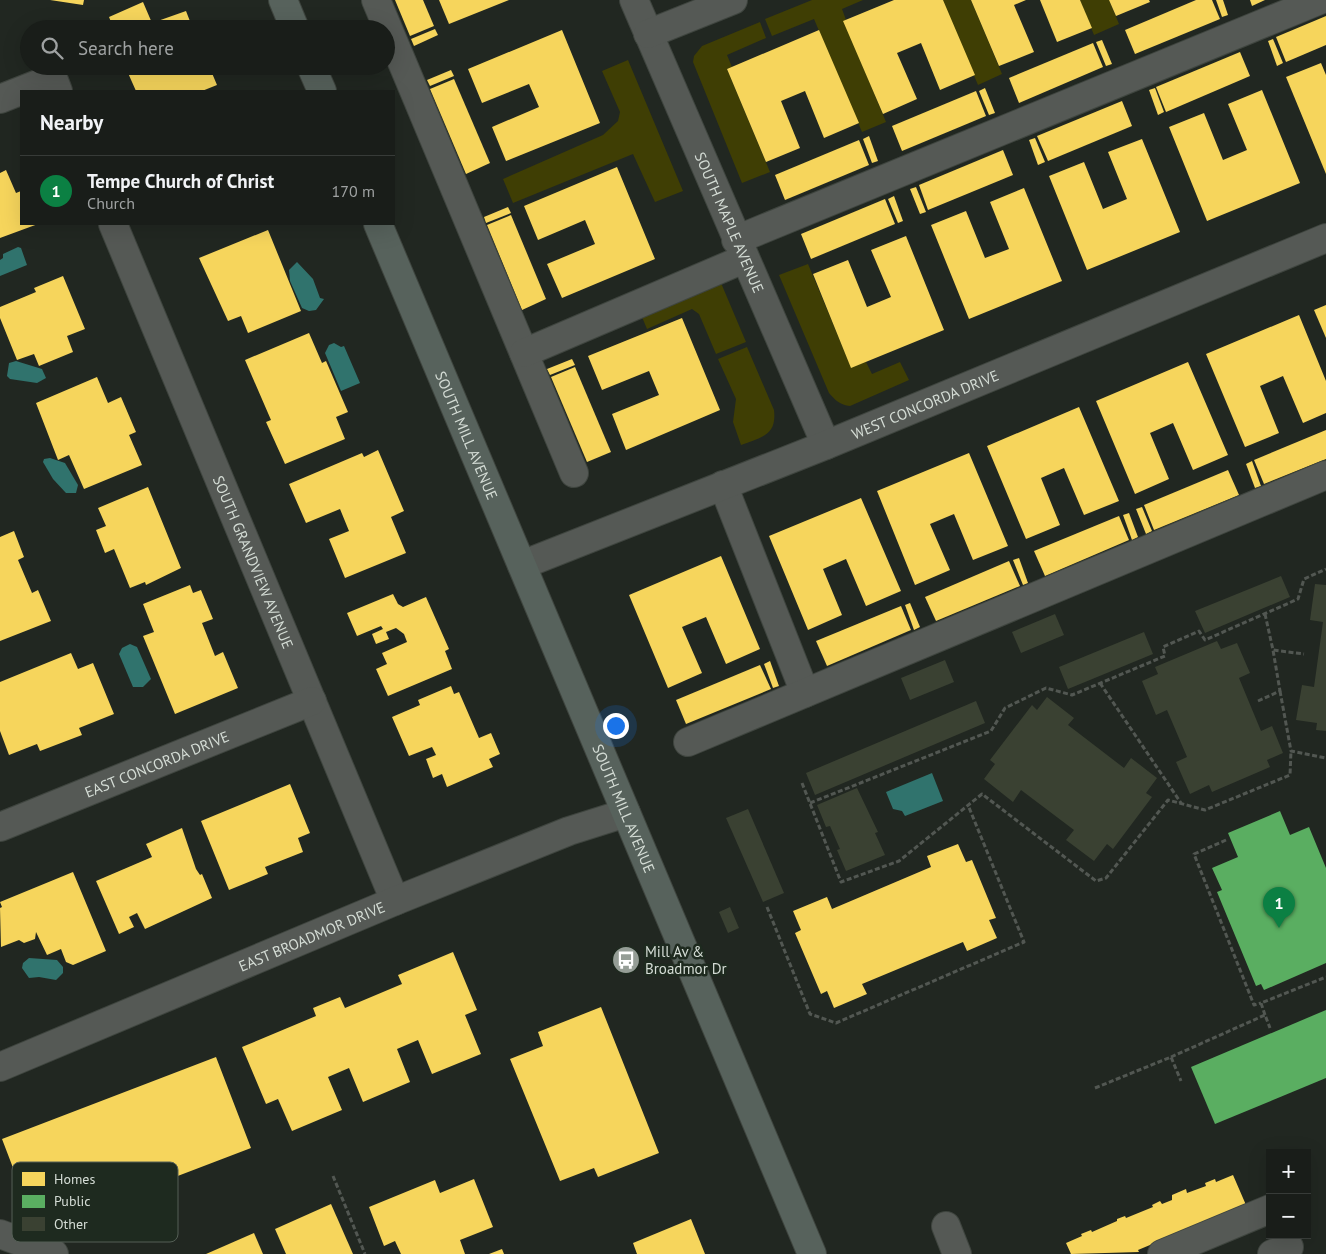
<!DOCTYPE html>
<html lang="en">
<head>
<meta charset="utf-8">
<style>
  body { margin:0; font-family:"PT Sans",sans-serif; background:#262a26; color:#f1f3f6 }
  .controls { position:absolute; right:15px; bottom:15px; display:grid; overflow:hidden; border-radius:0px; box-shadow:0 5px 20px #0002 }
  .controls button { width:45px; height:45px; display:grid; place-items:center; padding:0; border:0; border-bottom:1px solid #373b38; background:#191d19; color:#f1f3f6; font:25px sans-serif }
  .you { position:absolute; left:615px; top:725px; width:18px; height:18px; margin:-12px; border:4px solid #fff; border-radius:50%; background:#1a73e8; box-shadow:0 0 0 8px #1a73e833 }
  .badge { display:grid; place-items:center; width:32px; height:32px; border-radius:50%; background:#0b8043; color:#fff; font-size:16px; font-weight:700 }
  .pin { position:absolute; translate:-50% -41px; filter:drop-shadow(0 1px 2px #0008) }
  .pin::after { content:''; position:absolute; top:26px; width:18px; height:15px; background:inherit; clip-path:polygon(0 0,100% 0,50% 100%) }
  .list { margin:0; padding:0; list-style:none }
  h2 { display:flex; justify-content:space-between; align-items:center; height:65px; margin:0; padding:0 20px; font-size:21px }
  h2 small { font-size:16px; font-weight:400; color:#9fa2a2 }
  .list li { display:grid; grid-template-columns:32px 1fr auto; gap:15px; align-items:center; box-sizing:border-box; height:70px; padding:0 20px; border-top:1px solid #373b38 }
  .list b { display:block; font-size:19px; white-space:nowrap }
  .list p { margin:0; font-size:16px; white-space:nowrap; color:#9fa2a2 }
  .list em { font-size:16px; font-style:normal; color:#9fa2a2 }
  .icon { flex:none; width:28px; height:28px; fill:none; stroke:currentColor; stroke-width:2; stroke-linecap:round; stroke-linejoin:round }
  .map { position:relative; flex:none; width:1326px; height:1254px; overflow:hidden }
  .search { position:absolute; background:#191d19; box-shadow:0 5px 20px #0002; left:20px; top:20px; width:375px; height:55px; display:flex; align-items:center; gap:12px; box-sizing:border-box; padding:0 18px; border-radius:28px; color:#9fa2a2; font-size:19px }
  .panel { position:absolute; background:#191d19; box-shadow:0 5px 20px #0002; left:20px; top:90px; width:375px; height:135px; border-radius:0px }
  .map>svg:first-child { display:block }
</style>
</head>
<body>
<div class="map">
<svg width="1326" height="1254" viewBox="0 0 1326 1254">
  <rect width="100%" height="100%" fill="#212721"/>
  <!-- green -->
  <g fill="#3f3e04">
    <path d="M 812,0 L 863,0 L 842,9 L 846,20 L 844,21 L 886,122 L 862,132 L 814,19 L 772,36 L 765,19 Z"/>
    <path d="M 942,0 L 971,0 L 1002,74 L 978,85 Z"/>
    <path d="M 1080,0 L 1109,0 L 1119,24 L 1094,35 Z"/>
    <path d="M 760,22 L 766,38 L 727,55 L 732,67 L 727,69 L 770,172 L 742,183 L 693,62 L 694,56 L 702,46 Z"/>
    <path d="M 628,60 L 683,191 L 655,202 L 633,154 L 513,203 L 503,179 L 603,135 L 618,121 L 620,112 L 602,71 Z"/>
    <path d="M 808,264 L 851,367 L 866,362 L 872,374 L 900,362 L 909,380 L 850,406 C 840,405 835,400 829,393 L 779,275 Z"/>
    <path d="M 721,283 L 746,342 L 716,354 L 699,314 L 692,309 L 647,329 L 642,317 Z"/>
    <path d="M 747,347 L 774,410 C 777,436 761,437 741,445 L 733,422 L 736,399 L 718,359 Z"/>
  </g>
  <!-- water -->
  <g fill="#30736d">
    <path d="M 18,247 L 21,248 L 27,265 L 0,276 L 0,260 L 3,258 L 3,254 Z"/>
    <path d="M 297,262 L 313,279 L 320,298 L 324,299 L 316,310 L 309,311 L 302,308 L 290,281 L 289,270 Z"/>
    <path d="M 334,343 L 341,347 L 344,346 L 360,383 L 341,391 L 325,353 L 329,345 Z"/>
    <path d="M 16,361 L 42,369 L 46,378 L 37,383 L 10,379 L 7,376 L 9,363 Z"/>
    <path d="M 50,458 L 65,463 L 78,485 L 76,493 L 66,493 L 53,479 L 43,462 L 44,459 Z"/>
    <path d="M 130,644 L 137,647 L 151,679 L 143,687 L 133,687 L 119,654 L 122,648 Z"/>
    <path d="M 932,773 L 943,801 L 905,816 L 902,811 L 893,809 L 886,792 Z"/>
    <path d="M 29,958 L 57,960 L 63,967 L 63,973 L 56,980 L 39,977 L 29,978 L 22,968 L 23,963 Z"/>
  </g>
  <!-- homes -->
  <g fill="#f6d55c">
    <path d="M 50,0 L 84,0 L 83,5 Z"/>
    <path d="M 395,0 L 423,0 L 434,26 L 410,36 Z"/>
    <path d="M 439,0 L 509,0 L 449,24 Z"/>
    <path d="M 894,0 L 943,0 L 975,75 L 940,90 L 921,43 L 897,53 L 917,99 L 883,114 L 843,21 Z"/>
    <path d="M 971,0 L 1026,0 L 1014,5 L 1034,52 L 999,66 Z"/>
    <path d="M 1040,0 L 1080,0 L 1092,28 L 1057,42 Z"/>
    <path d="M 1109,0 L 1149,0 L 1150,2 L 1116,16 Z"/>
    <path d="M 1196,0 L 1212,0 L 1220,19 L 1135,54 L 1125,30 Z"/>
    <path d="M 1216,0 L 1223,0 L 1228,15 L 1222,17 Z"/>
    <path d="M 1250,0 L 1265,0 L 1252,6 Z"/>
    <path d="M 143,2 L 152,23 L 186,11 L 193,29 L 114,29 L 109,17 Z"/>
    <path d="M 1326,16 L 1326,45 L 1286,62 L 1276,37 Z"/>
    <path d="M 435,29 L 438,35 L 414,46 L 411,39 Z"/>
    <path d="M 562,30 L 600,123 L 506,161 L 492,127 L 539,107 L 529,84 L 482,103 L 468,69 Z"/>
    <path d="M 819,30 L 859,123 L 824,138 L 805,91 L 781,101 L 800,148 L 766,162 L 727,69 Z"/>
    <path d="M 1273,39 L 1283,63 L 1277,66 L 1268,41 Z"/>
    <path d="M 1102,40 L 1112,64 L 1106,66 L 1096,42 Z"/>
    <path d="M 1093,43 L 1103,67 L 1019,103 L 1009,78 Z"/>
    <path d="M 1240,52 L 1250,76 L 1166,112 L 1156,87 Z"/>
    <path d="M 1321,63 L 1326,75 L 1326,174 L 1286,77 Z"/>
    <path d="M 130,66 L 209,66 L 217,85 L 202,91 L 136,91 L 128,73 L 132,71 Z"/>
    <path d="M 451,70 L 454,76 L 430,86 L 427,80 Z"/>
    <path d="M 454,79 L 490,163 L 466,174 L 430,89 Z"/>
    <path d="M 985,88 L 995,113 L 989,115 L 979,91 Z"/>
    <path d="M 1155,88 L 1164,112 L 1158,115 L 1149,90 Z"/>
    <path d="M 1262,90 L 1300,183 L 1207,221 L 1169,127 L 1204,113 L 1223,160 L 1247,150 L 1228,104 Z"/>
    <path d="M 976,91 L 986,116 L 902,151 L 892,126 Z"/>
    <path d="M 1122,101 L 1132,126 L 1048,161 L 1037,136 Z"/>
    <path d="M 869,136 L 878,161 L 872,163 L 863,139 Z"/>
    <path d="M 1035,138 L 1045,162 L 1038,165 L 1029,140 Z"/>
    <path d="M 1142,139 L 1180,232 L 1087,270 L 1049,176 L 1084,162 L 1103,209 L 1127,199 L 1108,152 Z"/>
    <path d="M 859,140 L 869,165 L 785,200 L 775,175 Z"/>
    <path d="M 1003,150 L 1013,175 L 928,210 L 919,185 Z"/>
    <path d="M 617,167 L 655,259 L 562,298 L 547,264 L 595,244 L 585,220 L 538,240 L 524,206 Z"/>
    <path d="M 6,170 L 16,193 L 21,191 L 21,224 L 38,224 L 0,238 L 0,173 Z"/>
    <path d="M 916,187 L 926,212 L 920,214 L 910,189 Z"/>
    <path d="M 1024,188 L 1062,281 L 969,319 L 931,225 L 966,211 L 985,258 L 1009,249 L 990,202 Z"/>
    <path d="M 894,196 L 903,221 L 898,223 L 888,199 Z"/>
    <path d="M 885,199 L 895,224 L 811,259 L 801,234 Z"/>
    <path d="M 508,207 L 511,213 L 486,223 L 484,217 Z"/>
    <path d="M 511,215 L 546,299 L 522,310 L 487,225 Z"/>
    <path d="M 268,230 L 301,311 L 248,333 L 241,316 L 228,321 L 199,258 Z"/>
    <path d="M 906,236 L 944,330 L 851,368 L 813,274 L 848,260 L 867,307 L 891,297 L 871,250 Z"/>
    <path d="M 63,276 L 85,329 L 67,336 L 73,352 L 39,366 L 34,354 L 17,360 L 0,318 L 0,307 L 36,292 L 34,288 Z"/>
    <path d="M 1326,305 L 1326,338 L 1314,310 Z"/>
    <path d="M 1299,315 L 1326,381 L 1326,413 L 1303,423 L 1283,376 L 1260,386 L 1279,433 L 1245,447 L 1206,354 Z"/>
    <path d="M 682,318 L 720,410 L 626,450 L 612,414 L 659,395 L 649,371 L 602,390 L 588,356 Z"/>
    <path d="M 309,333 L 322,363 L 326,361 L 348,412 L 336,417 L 345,439 L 285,464 L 266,422 L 271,420 L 245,360 Z"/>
    <path d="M 572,359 L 575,365 L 550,375 L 547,369 Z"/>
    <path d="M 1188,362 L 1228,455 L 1193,470 L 1173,423 L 1150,433 L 1169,479 L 1135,494 L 1096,401 Z"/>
    <path d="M 575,367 L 611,452 L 587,462 L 551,377 Z"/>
    <path d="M 97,377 L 108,403 L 121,397 L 136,432 L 129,435 L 142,465 L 84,489 L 69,455 L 58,460 L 36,403 Z"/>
    <path d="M 1079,407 L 1119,501 L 1084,515 L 1064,468 L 1041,478 L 1060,525 L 1026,539 L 987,446 Z"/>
    <path d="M 1326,430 L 1326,459 L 1264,484 L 1254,460 Z"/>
    <path d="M 378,450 L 404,511 L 391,517 L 406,553 L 345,578 L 329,539 L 349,531 L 340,509 L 306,523 L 289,484 L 362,453 L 364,457 Z"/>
    <path d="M 969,453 L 1008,546 L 973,560 L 954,514 L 930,524 L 950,570 L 915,585 L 877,491 Z"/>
    <path d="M 1252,461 L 1261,486 L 1255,488 L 1246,464 Z"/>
    <path d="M 1228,470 L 1239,495 L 1154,530 L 1144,505 Z"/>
    <path d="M 148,487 L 181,568 L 146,585 L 145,582 L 130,588 L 114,549 L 105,553 L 96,530 L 106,526 L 98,508 Z"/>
    <path d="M 861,498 L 901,591 L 866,606 L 846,559 L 823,569 L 842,615 L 808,630 L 769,536 Z"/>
    <path d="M 1142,507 L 1152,531 L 1146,534 L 1136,509 Z"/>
    <path d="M 1129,513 L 1138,537 L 1132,540 L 1123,515 Z"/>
    <path d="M 1119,516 L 1129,540 L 1045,576 L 1034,551 Z"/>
    <path d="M 14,531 L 24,557 L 18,560 L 32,593 L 38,590 L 51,621 L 0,641 L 0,537 Z"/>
    <path d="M 721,556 L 760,649 L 726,664 L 706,617 L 682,627 L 702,673 L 668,688 L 629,595 Z"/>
    <path d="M 1019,558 L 1028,583 L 1023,585 L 1013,560 Z"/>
    <path d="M 1009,561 L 1020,586 L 936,621 L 925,597 Z"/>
    <path d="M 190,585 L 193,593 L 201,590 L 213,619 L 202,623 L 215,656 L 223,652 L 238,688 L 175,714 L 143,636 L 154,632 L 143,604 Z"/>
    <path d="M 393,594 L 398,604 L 403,607 L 426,597 L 449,649 L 445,651 L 452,669 L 388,696 L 376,669 L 387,664 L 382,653 L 407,642 L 404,634 L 396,628 L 386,632 L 389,639 L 376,644 L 372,634 L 383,629 L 381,626 L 357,636 L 347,613 Z"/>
    <path d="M 910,603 L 920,627 L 914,630 L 905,605 Z"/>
    <path d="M 901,606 L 911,630 L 827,666 L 816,641 Z"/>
    <path d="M 71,653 L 78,669 L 93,663 L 114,714 L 79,728 L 82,735 L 40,751 L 37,744 L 9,755 L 0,731 L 0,682 Z"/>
    <path d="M 770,661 L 779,686 L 773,688 L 764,664 Z"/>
    <path d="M 760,665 L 771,689 L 686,724 L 676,700 Z"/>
    <path d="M 451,686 L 454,694 L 459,692 L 479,738 L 491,733 L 500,754 L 489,759 L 493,767 L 447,787 L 442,774 L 433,778 L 426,759 L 436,755 L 432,747 L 409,756 L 392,717 L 420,705 L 418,700 Z"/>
    <path d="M 290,784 L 310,833 L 298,838 L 303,852 L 265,867 L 268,874 L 229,890 L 201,821 Z"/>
    <path d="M 182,828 L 196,869 L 200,875 L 202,874 L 212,898 L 145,929 L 137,913 L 129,917 L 134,927 L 119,934 L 96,881 L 152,857 L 146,844 Z"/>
    <path d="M 958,844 L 966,862 L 972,860 L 996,918 L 989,920 L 997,938 L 967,951 L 963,942 L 862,984 L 867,994 L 834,1008 L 827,991 L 821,994 L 795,933 L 801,930 L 793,911 L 827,897 L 832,909 L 931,867 L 927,856 Z"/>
    <path d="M 73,872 L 106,951 L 73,965 L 66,962 L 61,949 L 47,955 L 36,932 L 35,939 L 24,943 L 19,940 L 1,947 L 0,908 L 2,907 L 0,902 Z"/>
    <path d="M 453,952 L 477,1010 L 465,1015 L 481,1054 L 432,1074 L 418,1040 L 397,1049 L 410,1082 L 363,1102 L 349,1068 L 328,1077 L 342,1110 L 292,1131 L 278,1099 L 266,1104 L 242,1047 L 316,1016 L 313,1008 L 340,997 L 345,1008 L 402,984 L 398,975 Z"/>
    <path d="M 601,1007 L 659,1153 L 598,1177 L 594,1168 L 560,1181 L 510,1059 L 543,1046 L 538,1032 Z"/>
    <path d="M 216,1057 L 251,1148 L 52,1224 L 38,1188 L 23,1194 L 2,1139 Z"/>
    <path d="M 1233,1175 L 1246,1205 L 1138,1250 L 1139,1252 L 1071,1254 L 1066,1243 L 1082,1236 L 1081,1234 L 1091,1230 L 1092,1232 L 1117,1221 L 1117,1219 L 1125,1216 L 1126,1218 L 1153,1207 L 1152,1205 L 1160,1201 L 1162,1204 L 1172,1200 L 1172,1195 L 1186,1189 L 1187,1193 L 1206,1186 L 1205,1183 L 1215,1179 L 1216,1182 Z"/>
    <path d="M 474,1179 L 493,1227 L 460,1240 L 465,1254 L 401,1254 L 395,1241 L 384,1246 L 369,1207 L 435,1180 L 440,1193 Z"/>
    <path d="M 331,1204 L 353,1254 L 286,1254 L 275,1229 Z"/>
    <path d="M 691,1219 L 705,1254 L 637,1254 L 633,1243 Z"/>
    <path d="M 254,1233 L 263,1254 L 206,1254 Z"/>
    <path d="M 502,1249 L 504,1254 L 489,1254 Z"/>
  </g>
  <!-- public -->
  <g fill="#5aae61">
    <path d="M 1280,811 L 1290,835 L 1309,827 L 1326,868 L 1326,963 L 1264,990 L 1261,984 L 1256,986 L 1217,892 L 1222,890 L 1212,868 L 1238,857 L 1228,833 Z"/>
    <path d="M 1326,1010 L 1326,1078 L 1215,1124 L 1191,1067 Z"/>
  </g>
  <!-- building -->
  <g fill="#3a4132">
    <path d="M 1281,576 L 1290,597 L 1205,633 L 1195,611 Z"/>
    <path d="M 1315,584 L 1326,585 L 1326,731 L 1316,730 L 1317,723 L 1296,720 L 1302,685 L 1314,687 L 1323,622 L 1310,620 Z"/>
    <path d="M 1055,614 L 1064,635 L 1021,653 L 1012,632 Z"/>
    <path d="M 1144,632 L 1153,654 L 1068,689 L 1059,667 Z"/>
    <path d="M 1217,641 L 1221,649 L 1237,643 L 1250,673 L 1239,678 L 1261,731 L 1272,726 L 1283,753 L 1267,760 L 1270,767 L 1212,792 L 1209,785 L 1190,794 L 1176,762 L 1187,757 L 1167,710 L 1156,715 L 1142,681 L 1158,674 L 1155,667 Z"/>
    <path d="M 945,660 L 954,682 L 910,700 L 901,678 Z"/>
    <path d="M 1047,697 L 1074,718 L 1068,725 L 1124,768 L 1131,758 L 1157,778 L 1146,793 L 1152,797 L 1113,849 L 1107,844 L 1094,861 L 1066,840 L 1074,830 L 1021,790 L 1013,802 L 984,779 L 995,764 L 990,760 L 1032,705 L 1037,710 Z"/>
    <path d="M 976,701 L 985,723 L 815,795 L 806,773 Z"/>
    <path d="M 857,788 L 878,832 L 875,833 L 885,855 L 846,871 L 837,850 L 840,849 L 830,826 L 826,827 L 817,805 Z"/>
    <path d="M 748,809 L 784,893 L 763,902 L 726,818 Z"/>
    <path d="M 730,907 L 739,928 L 728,933 L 719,912 Z"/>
  </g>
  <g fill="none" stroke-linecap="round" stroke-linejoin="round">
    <!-- minor casing -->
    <g stroke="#3f453f" stroke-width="30">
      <g id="minor">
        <path d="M 376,0 L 574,473"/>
        <path id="s1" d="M 634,0 L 826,445"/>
        <path d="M 648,34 L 733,0"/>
        <path d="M 0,99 L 53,78 L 58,91"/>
        <path id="s2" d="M 113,224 L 395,901"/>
        <path d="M 736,240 L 1320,0"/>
        <path d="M 524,353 L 744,259"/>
        <path d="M 723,485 L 805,693"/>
        <path id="s3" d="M 522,565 L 826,445 L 1326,238"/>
        <path d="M 688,742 L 1326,475"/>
        <path id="s4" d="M 0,827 L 312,701"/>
        <path id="s5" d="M 0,1067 L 395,901 L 569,831 L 626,813"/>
        <path d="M 946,1226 L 957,1254"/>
        <path d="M 0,1234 L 54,1254"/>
        <path d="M 1162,1254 L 1270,1209"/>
        <path d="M 1272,1254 L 1289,1247"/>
      </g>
    </g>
    <!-- major casing -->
    <g stroke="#3f453f" stroke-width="30">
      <g id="major">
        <path d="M 283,0 L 295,29"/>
        <path d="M 311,66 L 322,91"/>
        <path id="s6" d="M 378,224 L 812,1254"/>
      </g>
    </g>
    <!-- path -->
    <g stroke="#525752" stroke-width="3" stroke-dasharray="5 2.5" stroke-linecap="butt">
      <path d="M 1265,614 L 1273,650 L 1304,654"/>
      <path d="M 1100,683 L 1181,803"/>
      <path d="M 1280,691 L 1291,751 L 1326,758"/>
      <path d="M 1258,701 L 1280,691 L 1273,650"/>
      <path d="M 802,783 L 841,882 L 899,861 L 982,794 L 1096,881 L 1106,878 L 1168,800 L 1205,810 L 1290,775 L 1291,751"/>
      <path d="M 810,803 L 991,731 L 1005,708 L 1046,688 L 1072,695 L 1165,656 L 1163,647 L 1199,631 L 1205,640 L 1298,599 L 1304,579 L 1326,569"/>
      <path d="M 1226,840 L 1194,854 L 1254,1005 L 1261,1003"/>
      <path d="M 767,907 L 810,1014 L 836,1023 L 1024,942 L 968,805"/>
      <path d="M 1265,1015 L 1261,1003 L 1326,977"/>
      <path d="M 1171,1057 L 1265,1015 L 1270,1028"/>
      <path d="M 1095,1088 L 1171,1057 L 1181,1081"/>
      <path d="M 333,1176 L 365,1254"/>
    </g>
    <!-- minor -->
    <use href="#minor" stroke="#555955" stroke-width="28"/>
    <!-- major -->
    <use href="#major" stroke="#57625c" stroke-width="28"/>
  </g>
  <!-- icons -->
  <defs>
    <g id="bus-disc" transform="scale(1.4375)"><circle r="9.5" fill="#959d96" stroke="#1e2a1f"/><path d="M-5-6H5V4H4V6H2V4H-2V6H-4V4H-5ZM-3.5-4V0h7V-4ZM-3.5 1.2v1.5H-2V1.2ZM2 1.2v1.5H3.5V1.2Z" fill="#fff"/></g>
  </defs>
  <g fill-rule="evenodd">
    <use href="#bus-disc" x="626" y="960"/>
  </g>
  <g text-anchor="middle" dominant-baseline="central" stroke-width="5" stroke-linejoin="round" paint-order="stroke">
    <!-- street labels -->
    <g font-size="15" fill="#d4dcd5" stroke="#1e2a1f">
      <text stroke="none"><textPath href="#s1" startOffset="242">SOUTH MAPLE AVENUE</textPath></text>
      <text stroke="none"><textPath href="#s3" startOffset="434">WEST CONCORDA DRIVE</textPath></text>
      <text stroke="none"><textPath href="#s6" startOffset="229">SOUTH MILL AVENUE</textPath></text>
      <text stroke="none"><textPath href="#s2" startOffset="366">SOUTH GRANDVIEW AVENUE</textPath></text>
      <text stroke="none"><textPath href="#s4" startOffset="169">EAST CONCORDA DRIVE</textPath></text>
      <text stroke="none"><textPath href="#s6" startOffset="634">SOUTH MILL AVENUE</textPath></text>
      <text stroke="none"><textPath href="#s5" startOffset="338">EAST BROADMOR DRIVE</textPath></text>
    </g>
    <!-- poi labels -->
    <g font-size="15" fill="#d4dcd5" stroke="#1e2a1f" text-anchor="start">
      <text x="645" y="951">Mill Av &amp;<tspan x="645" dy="17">Broadmor Dr</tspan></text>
    </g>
  </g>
  <!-- legend -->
  <rect x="12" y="1162" width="166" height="80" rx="8" fill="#1e2a1f" stroke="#555f56" stroke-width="1"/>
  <rect x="22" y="1172" width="23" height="14" fill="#f6d55c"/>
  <rect x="22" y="1195" width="23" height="13" fill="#5aae61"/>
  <rect x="22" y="1217" width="23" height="14" fill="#3a4132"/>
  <g font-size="14" fill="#d4dcd5">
    <text x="54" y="1184">Homes</text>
    <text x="54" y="1206">Public</text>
    <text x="54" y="1229">Other</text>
  </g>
</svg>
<div class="controls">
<button>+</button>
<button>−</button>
</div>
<div class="you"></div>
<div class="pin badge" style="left:1279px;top:928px">1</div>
<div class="search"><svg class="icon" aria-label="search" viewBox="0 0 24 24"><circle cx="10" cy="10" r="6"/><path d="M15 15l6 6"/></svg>Search here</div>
<section class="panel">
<h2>Nearby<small></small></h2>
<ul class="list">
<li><span class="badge">1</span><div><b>Tempe Church of Christ</b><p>Church</p></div><em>170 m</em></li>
</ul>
</section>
</div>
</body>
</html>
